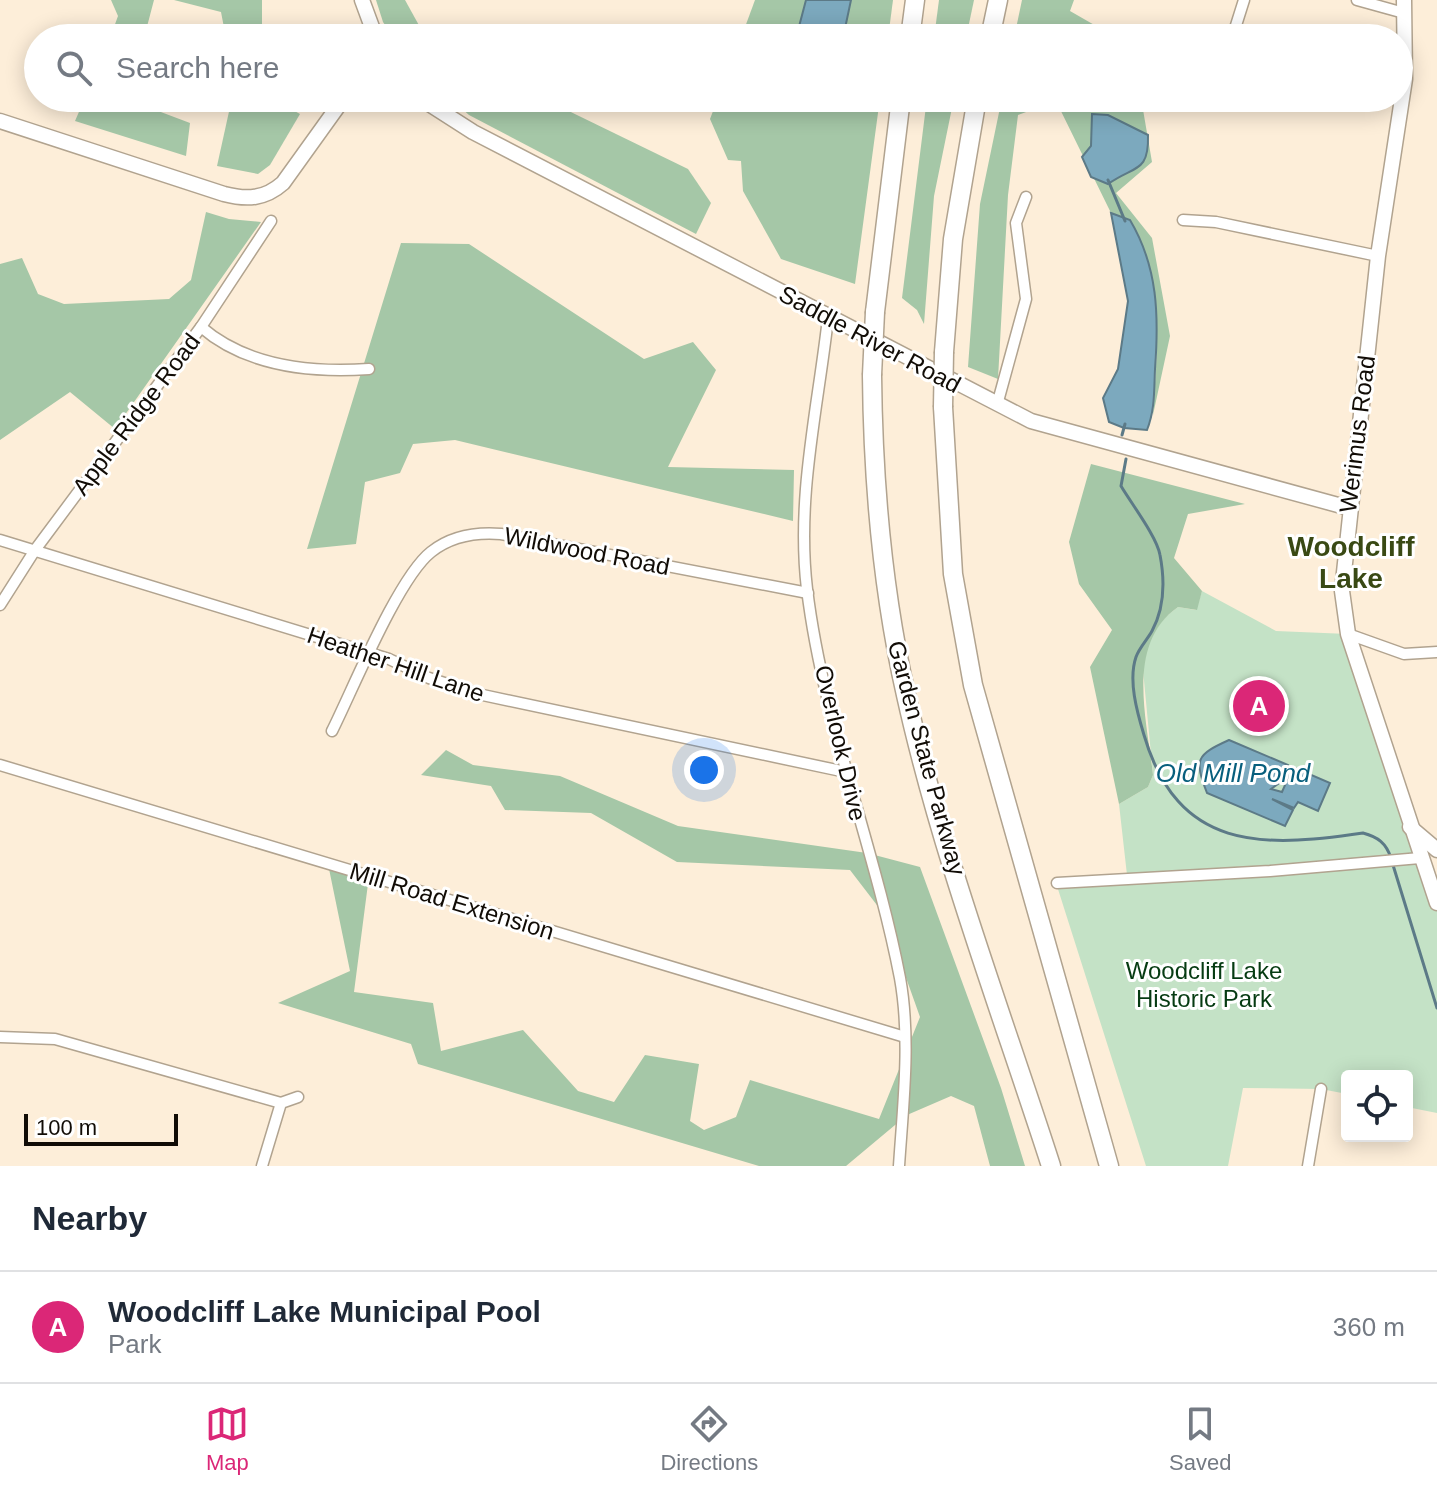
<!DOCTYPE html>
<html lang="en">
<head>
<meta charset="utf-8">
<style>
  body { margin:0; font-family:Helvetica,sans-serif; background:#f6f6f7; color:#1f2937 }
  .controls { position:absolute; right:24px; bottom:24px; display:grid; overflow:hidden; border-radius:8px; box-shadow:0 4px 20px #0003 }
  .controls button { width:72px; height:72px; display:grid; place-items:center; padding:0; border:0; border-bottom:2px solid #e0e1e3; background:#fff; color:#1f2937; font:40px sans-serif }
  .scale { position:absolute; left:24px; bottom:20px; width:154px; box-sizing:border-box; padding-left:8px; border:4px solid #110c06; border-top:0; font-size:22px; line-height:28px; white-space:nowrap; color:#110c06; -webkit-text-stroke:6px #fff; paint-order:stroke }
  .you { position:absolute; left:704px; top:770px; width:28px; height:28px; margin:-20px; border:6px solid #fff; border-radius:50%; background:#1a73e8; box-shadow:0 0 0 12px #1a73e833 }
  .badge { display:grid; place-items:center; width:52px; height:52px; border-radius:50%; background:#db2777; color:#fff; font-size:26px; font-weight:700 }
  .pin { position:absolute; translate:-50% -50%; border:4px solid #fff; box-shadow:0 2px 8px #0006 }
  .list { margin:0; padding:0; list-style:none }
  h2 { display:flex; justify-content:space-between; align-items:center; height:104px; margin:0; padding:0 32px; font-size:34px }
  h2 small { font-size:26px; font-weight:400; color:#747a83 }
  .list li { display:grid; grid-template-columns:52px 1fr auto; gap:24px; align-items:center; box-sizing:border-box; height:112px; padding:0 32px; border-top:2px solid #e0e1e3 }
  .list b { display:block; font-size:30px; white-space:nowrap }
  .list p { margin:0; font-size:26px; white-space:nowrap; color:#747a83 }
  .list em { font-size:26px; font-style:normal; color:#747a83 }
  .icon { flex:none; width:44px; height:44px; fill:none; stroke:currentColor; stroke-width:2; stroke-linecap:round; stroke-linejoin:round }
  .map { position:relative; flex:none; width:1437px; height:1166px; overflow:hidden }
  .search { position:absolute; background:#fff; box-shadow:0 4px 20px #0003; left:24px; right:24px; top:24px; height:88px; display:flex; align-items:center; gap:20px; box-sizing:border-box; padding:0 28px; border-radius:44px; color:#747a83; font-size:30px }
  .sheet { height:216px; background:#fff }
  nav { display:flex; justify-content:space-around; align-items:center; box-sizing:border-box; height:112px; border-top:2px solid #e0e1e3; background:#fff; font-size:22px; color:#747a83 }
  nav a { display:grid; justify-items:center; gap:4px }
  nav .on { color:#db2777 }
  .map>svg:first-child { display:block }
</style>
</head>
<body>
<div class="map">
<svg width="1437" height="1166" viewBox="0 0 1437 1166">
  <rect width="100%" height="100%" fill="#fdeed9"/>
  <!-- green -->
  <path fill="#c4e2c6" d="M 1202,591 L 1276,631 L 1348,634 L 1437,903 L 1437,1113 L 1407,1107 L 1407,1076 L 1347,1076 L 1347,1094 L 1321,1089 L 1243,1088 L 1228,1166 L 1146,1166 L 1057,886 L 1127,875 L 1119,804 L 1148,787 L 1153,775 L 1143,670 C 1146,643 1156,622 1178,607 L 1196,610 Z"/>
  <!-- forest -->
  <g fill="#a5c7a7">
    <path d="M 111,0 L 154,0 L 144,38 L 110,38 L 118,16 Z"/>
    <path d="M 174,0 L 262,0 L 262,38 L 226,38 L 221,12 Z"/>
    <path d="M 376,0 L 405,0 L 426,38 L 394,38 L 383,22 Z"/>
    <path d="M 755,0 L 893,0 L 888,38 L 741,38 Z"/>
    <path d="M 939,0 L 974,0 L 966,38 L 934,38 Z"/>
    <path d="M 1022,0 L 1074,0 L 1070,11 L 1117,38 L 1014,38 Z"/>
    <path d="M 85,98 L 137,98 L 137,103 L 190,123 L 186,156 L 75,121 Z"/>
    <path d="M 232,98 L 271,98 L 300,114 L 270,165 L 258,174 L 217,166 Z"/>
    <path d="M 450,98 L 542,98 L 688,169 L 711,203 L 696,234 L 469,115 Z"/>
    <path d="M 718,98 L 880,98 L 855,284 L 781,259 L 743,191 L 741,161 L 728,160 L 710,119 Z"/>
    <path d="M 927,98 L 954,98 L 934,196 L 924,324 L 917,310 L 902,298 Z"/>
    <path d="M 1002,98 L 1141,98 L 1152,162 L 1116,193 L 1152,238 L 1170,336 L 1153,415 C 1157,347 1166,282 1130,220 L 1111,213 L 1056,101 L 1018,115 L 1008,195 L 998,379 L 968,367 L 980,204 Z"/>
    <path d="M 206,212 L 229,219 L 261,222 L 115,429 L 70,392 L 0,440 L 0,264 L 22,258 L 38,294 L 64,304 L 169,299 L 191,280 Z"/>
    <path d="M 401,243 L 469,244 L 644,359 L 693,342 L 716,370 L 668,467 L 794,470 L 793,521 L 455,440 L 413,444 L 400,473 L 365,482 L 356,544 L 307,549 Z"/>
    <path d="M 1091,464 L 1245,504 L 1188,514 L 1174,558 L 1202,591 L 1197,610 L 1178,607 C 1125,644 1147,719 1153,775 L 1148,787 L 1119,804 L 1090,667 L 1112,630 L 1079,584 L 1069,542 Z"/>
    <path d="M 446,750 L 473,765 L 560,776 L 678,826 L 867,853 L 920,867 L 1001,1088 L 1025,1166 L 990,1166 L 974,1106 L 951,1096 L 907,1115 L 846,1166 L 759,1166 L 418,1064 L 411,1044 L 278,1003 L 350,971 L 328,864 L 369,876 L 354,992 L 433,1003 L 441,1051 L 523,1030 L 578,1091 L 614,1102 L 645,1055 L 699,1064 L 690,1121 L 704,1130 L 736,1117 L 750,1080 L 879,1119 L 920,1017 L 883,913 L 850,870 L 677,862 L 591,813 L 505,810 L 491,786 L 421,775 Z"/>
  </g>
  <!-- water -->
  <g fill="#7ca9be" stroke="#5c7a87" stroke-width="2">
    <path d="M 806,0 L 851,0 L 843,38 L 796,38 Z"/>
    <path d="M 1092,114 L 1108,115 L 1148,135 C 1149,173 1135,165 1108,184 L 1091,177 L 1082,157 L 1091,146 Z"/>
    <path d="M 1111,213 L 1130,220 C 1158,267 1159,316 1155,369 C 1154,391 1155,410 1147,430 L 1124,428 L 1109,422 L 1103,398 L 1118,369 L 1128,301 Z"/>
    <path d="M 1229,740 L 1288,765 L 1282,781 L 1271,789 L 1282,792 L 1293,767 L 1330,783 L 1318,811 L 1298,802 L 1294,808 L 1272,799 L 1293,810 L 1285,826 L 1207,793 C 1194,759 1196,755 1229,740 Z"/>
  </g>
  <g fill="none" stroke-linecap="round" stroke-linejoin="round">
    <!-- stream -->
    <g stroke="#5c7a87" stroke-width="3">
      <path d="M 1108,180 L 1125,221"/>
      <path d="M 1122,435 L 1125,424"/>
      <path d="M 1126,459 L 1121,486 C 1131,503 1157,537 1160,555 C 1165,581 1165,607 1152,631 C 1147,640 1139,648 1136,657 C 1128,680 1137,712 1144,735 C 1178,851 1261,848 1363,833 C 1378,837 1386,843 1391,858"/>
      <path d="M 1393,865 L 1437,1008"/>
    </g>
    <!-- street casing -->
    <g stroke="#b1a38f" stroke-width="13">
      <g id="street">
        <path d="M 1357,0 L 1404,13"/>
        <path d="M 1232,38 L 1244,0"/>
        <path d="M 1205,101 L 1207,98"/>
        <path d="M 1183,220 L 1216,222 L 1378,256"/>
        <path d="M 828,318 C 818,408 796,497 807,589 C 823,721 875,848 900,978 C 911,1039 903,1105 899,1166"/>
        <path d="M 201,327 C 246,366 311,373 369,369"/>
        <path d="M 997,405 L 1026,299 L 1016,223 L 1026,197"/>
        <path d="M 0,540 L 389,659 L 429,678 L 478,694 L 846,772"/>
        <path d="M 0,605 L 35,550 L 201,327 L 271,221"/>
        <path d="M 1348,634 L 1404,654 L 1437,652"/>
        <path d="M 332,731 C 353,689 398,578 431,552 C 451,536 476,532 501,534 L 808,593"/>
        <path d="M 0,765 L 905,1037"/>
        <path d="M 1057,883 L 1270,871 L 1420,858"/>
        <path d="M 0,1037 L 55,1039 L 281,1103"/>
        <path d="M 262,1166 L 281,1103 L 298,1097"/>
        <path d="M 1308,1166 L 1321,1089"/>
      </g>
    </g>
    <!-- secondary casing -->
    <g stroke="#b1a38f" stroke-width="17">
      <g id="secondary">
        <path d="M 362,0 L 376,38"/>
        <path d="M 1404,0 L 1405,79 L 1378,256 L 1342,591 L 1348,634 L 1437,903"/>
        <path d="M 420,98 L 473,132 L 1031,421 L 1349,508"/>
        <path d="M 0,121 L 224,194 C 247,200 265,199 283,183 L 344,98"/>
        <path d="M 1410,827 L 1437,850"/>
      </g>
    </g>
    <!-- highway casing -->
    <g stroke="#b1a38f" stroke-width="21">
      <g id="highway">
        <path d="M 910,38 L 915,0"/>
        <path d="M 990,38 L 998,0"/>
        <path d="M 875,312 L 901,98"/>
        <path d="M 944,352 L 953,239 L 977,98"/>
        <path d="M 872,375 C 873,483 882,589 906,695 C 941,853 1001,1011 1051,1166"/>
        <path d="M 943,407 L 953,574 L 973,685 L 1109,1166"/>
      </g>
    </g>
    <!-- street -->
    <use href="#street" stroke="#fff" stroke-width="10"/>
    <!-- secondary -->
    <use href="#secondary" stroke="#fff" stroke-width="14"/>
    <!-- highway -->
    <use href="#highway" stroke="#fff" stroke-width="18"/>
    <!-- highway-bridge casing -->
    <g stroke="#b1a38f" stroke-width="21" stroke-linecap="butt">
      <g id="highway-bridge">
        <path d="M 872,375 L 875,312"/>
        <path d="M 943,407 L 944,352"/>
      </g>
    </g>
    <!-- highway-bridge -->
    <use href="#highway-bridge" stroke="#fff" stroke-width="18"/>
  </g>
  <g text-anchor="middle" dominant-baseline="central" stroke-width="6" stroke-linejoin="round" paint-order="stroke">
    <!-- street labels -->
    <g font-size="24" fill="#110c06" stroke="#fff">
      <text transform="translate(870 339) rotate(28)">Saddle River Road</text>
      <text transform="translate(136 414) rotate(-53)">Apple Ridge Road</text>
      <text transform="translate(1357 434) rotate(-83)">Werimus Road</text>
      <text transform="translate(587 551) rotate(11)">Wildwood Road</text>
      <text transform="translate(396 664) rotate(19)">Heather Hill Lane</text>
      <text transform="translate(841 743) rotate(77)">Overlook Drive</text>
      <text transform="translate(927 758) rotate(75)">Garden State Parkway</text>
      <text transform="translate(452 901) rotate(17)">Mill Road Extension</text>
    </g>
    <!-- park labels -->
    <g font-size="24" fill="#063b12" stroke="#fff">
      <text x="1204" y="970">Woodcliff Lake<tspan x="1204" dy="28">Historic Park</tspan></text>
    </g>
    <!-- water labels -->
    <g font-size="26" font-style="italic" fill="#075f7d" stroke="#fff">
      <text x="1233" y="773">Old Mill Pond</text>
    </g>
    <!-- quarter labels -->
    <g font-size="28" font-weight="bold" fill="#394914" stroke="#fff">
      <text x="1351" y="546">Woodcliff<tspan x="1351" dy="32">Lake</tspan></text>
    </g>
  </g>
</svg>
<div class="controls">
<button><svg class="icon" aria-label="locate" viewBox="0 0 24 24"><circle cx="12" cy="12" r="6"/><path d="M12 2v4M12 18v4M2 12h4M18 12h4"/></svg></button>
</div>
<div class="scale">100 m</div>
<div class="you"></div>
<div class="pin badge" style="left:1259px;top:706px">A</div>
<div class="search"><svg class="icon" aria-label="search" viewBox="0 0 24 24"><circle cx="10" cy="10" r="6"/><path d="M15 15l6 6"/></svg>Search here</div>
</div>
<section class="sheet">
<h2>Nearby<small></small></h2>
<ul class="list">
<li><span class="badge">A</span><div><b>Woodcliff Lake Municipal Pool</b><p>Park</p></div><em>360 m</em></li>
</ul>
</section>
<nav>
<a class="on"><svg class="icon" aria-label="map" viewBox="0 0 24 24"><path d="M3 6l6-2 6 2 6-2v14l-6 2-6-2-6 2zM9 4v14M15 6v14"/></svg>Map</a>
<a><svg class="icon" aria-label="directions" viewBox="0 0 24 24"><path d="M12 3l9 9-9 9-9-9zM9 14v-3h6M13 9l2 2-2 2"/></svg>Directions</a>
<a><svg class="icon" aria-label="saved" viewBox="0 0 24 24"><path d="M7 4h10v16l-5-4-5 4z"/></svg>Saved</a>
</nav>
</body>
</html>
